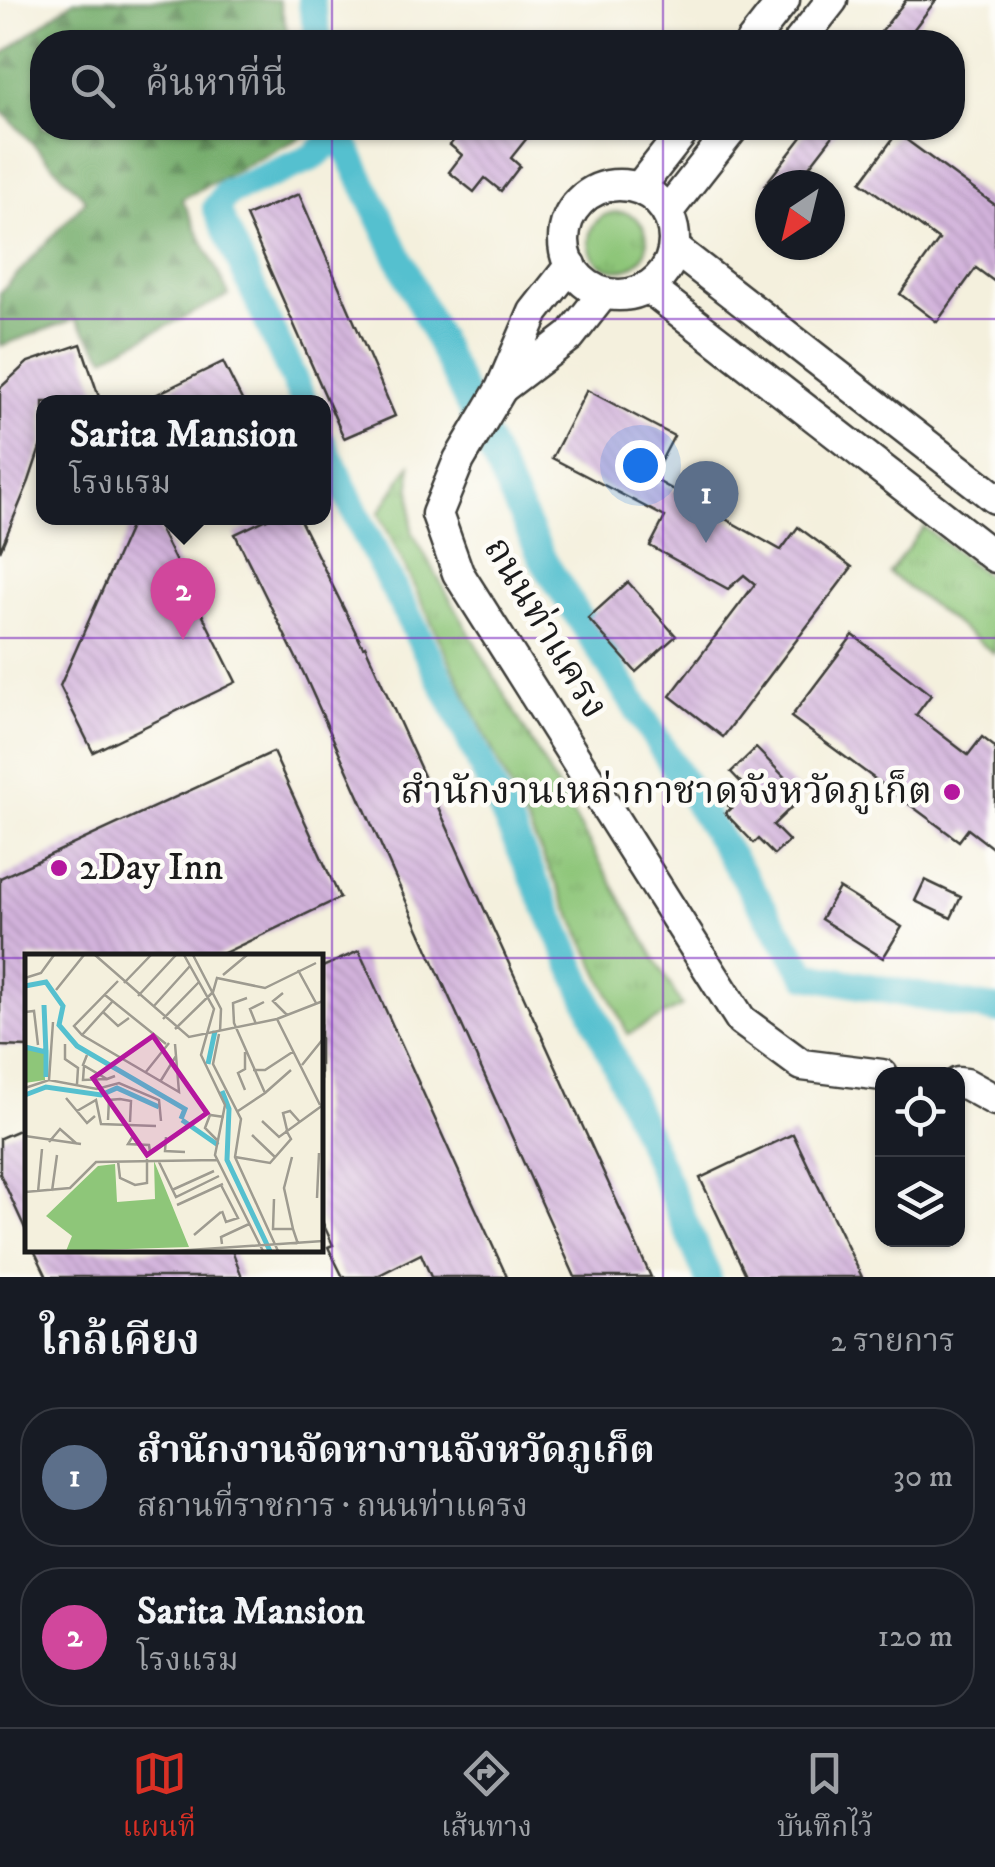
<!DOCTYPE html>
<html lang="th">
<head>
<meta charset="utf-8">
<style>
  body { margin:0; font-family:"IM FELL DW Pica","Noto Serif Thai",serif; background:#20242c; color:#f1f3f6 }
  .controls { position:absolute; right:30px; bottom:30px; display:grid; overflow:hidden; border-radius:20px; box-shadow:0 2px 8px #0004 }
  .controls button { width:90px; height:90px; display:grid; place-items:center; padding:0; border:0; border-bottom:2px solid #363941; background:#171b24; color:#f1f3f6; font:50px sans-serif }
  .compass { position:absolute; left:755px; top:170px; width:90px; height:90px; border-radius:50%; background:#171b24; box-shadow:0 2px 8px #0004; rotate:215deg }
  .you { position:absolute; left:640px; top:465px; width:35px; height:35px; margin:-25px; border:8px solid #fff; border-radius:50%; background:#1a73e8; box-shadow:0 0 0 15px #1a73e833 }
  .badge { display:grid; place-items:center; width:65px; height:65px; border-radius:50%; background:#d93025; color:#fff; font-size:32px; font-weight:700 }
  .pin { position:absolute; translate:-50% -82px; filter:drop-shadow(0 2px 5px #0008) }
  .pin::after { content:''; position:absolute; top:52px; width:35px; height:30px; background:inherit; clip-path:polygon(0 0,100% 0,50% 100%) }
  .popup { position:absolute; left:36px; top:395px; width:295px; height:130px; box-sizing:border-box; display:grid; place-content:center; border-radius:20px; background:#171b24; filter:drop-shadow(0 2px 8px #0005); font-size:32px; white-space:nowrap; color:#9ea1a6 }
  .popup b { font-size:38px; color:#f1f3f6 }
  .popup::after { content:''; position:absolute; left:50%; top:100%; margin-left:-20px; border:20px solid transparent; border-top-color:#171b24 }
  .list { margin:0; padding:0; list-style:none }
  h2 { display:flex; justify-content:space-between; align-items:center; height:130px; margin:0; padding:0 40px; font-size:42px }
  h2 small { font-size:32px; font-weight:400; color:#9ea1a6 }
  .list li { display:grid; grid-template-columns:65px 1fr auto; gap:30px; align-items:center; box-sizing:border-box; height:140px; margin:0 20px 20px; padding:0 20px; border:2px solid #363941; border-radius:40px }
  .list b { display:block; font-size:38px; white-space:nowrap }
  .list p { margin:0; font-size:32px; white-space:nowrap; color:#9ea1a6 }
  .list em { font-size:32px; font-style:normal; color:#9ea1a6 }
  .icon { flex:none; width:55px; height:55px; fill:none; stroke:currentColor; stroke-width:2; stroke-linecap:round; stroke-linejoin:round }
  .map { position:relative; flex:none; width:995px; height:1277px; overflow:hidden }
  .search { position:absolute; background:#171b24; box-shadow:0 2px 8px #0004; left:30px; right:30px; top:30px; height:110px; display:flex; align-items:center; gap:25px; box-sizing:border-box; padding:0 35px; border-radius:40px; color:#9ea1a6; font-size:38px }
  .sheet { height:450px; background:#171b24 }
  nav { display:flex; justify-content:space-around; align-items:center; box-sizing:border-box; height:140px; border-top:2px solid #363941; background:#171b24; font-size:28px; color:#9ea1a6 }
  nav a { display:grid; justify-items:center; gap:5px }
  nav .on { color:#d93025 }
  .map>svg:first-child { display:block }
</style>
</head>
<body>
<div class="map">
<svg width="995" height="1277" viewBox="0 0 995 1277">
  <defs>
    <pattern id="grass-tufts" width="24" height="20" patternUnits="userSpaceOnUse" patternTransform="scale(2.5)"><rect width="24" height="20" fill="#8ec679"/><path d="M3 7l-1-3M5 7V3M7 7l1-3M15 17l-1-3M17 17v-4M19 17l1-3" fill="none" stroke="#7aaa68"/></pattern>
    <pattern id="forest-firs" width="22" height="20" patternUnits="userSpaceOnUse" patternTransform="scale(2.5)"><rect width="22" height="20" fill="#72ab69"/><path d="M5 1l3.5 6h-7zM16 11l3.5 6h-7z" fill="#5d8a56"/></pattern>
    <pattern id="building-back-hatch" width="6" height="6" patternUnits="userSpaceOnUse" patternTransform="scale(2.5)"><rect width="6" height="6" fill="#d2b2db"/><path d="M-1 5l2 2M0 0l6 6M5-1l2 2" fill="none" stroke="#b498bb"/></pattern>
  </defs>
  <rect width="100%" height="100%" fill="#fdfcf7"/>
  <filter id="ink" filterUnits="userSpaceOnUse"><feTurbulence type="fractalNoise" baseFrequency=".01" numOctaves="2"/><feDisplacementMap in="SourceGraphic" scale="20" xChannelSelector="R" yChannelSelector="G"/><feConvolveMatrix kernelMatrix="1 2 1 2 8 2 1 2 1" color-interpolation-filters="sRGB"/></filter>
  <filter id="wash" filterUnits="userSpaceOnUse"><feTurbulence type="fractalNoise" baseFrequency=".0048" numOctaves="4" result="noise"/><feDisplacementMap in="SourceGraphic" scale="40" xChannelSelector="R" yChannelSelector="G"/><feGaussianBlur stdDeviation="2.25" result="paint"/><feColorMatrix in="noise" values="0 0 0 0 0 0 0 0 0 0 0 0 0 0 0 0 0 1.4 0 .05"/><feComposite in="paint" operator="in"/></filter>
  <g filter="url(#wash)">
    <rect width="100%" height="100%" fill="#f4f0dd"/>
    <!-- grass -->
    <g fill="url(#grass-tufts)" stroke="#55714a" stroke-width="2.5">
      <circle cx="618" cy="241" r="29"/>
      <path d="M 410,465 L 412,532 L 682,1006 L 628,1034 L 379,513 Z"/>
      <path d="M 924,527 L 995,582 L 995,654 L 889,573 Z"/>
    </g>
    <!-- forest -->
    <path fill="url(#forest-firs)" stroke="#476442" stroke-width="2.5" d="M 74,0 L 279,0 L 290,42 L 42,42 L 42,128 L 312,128 L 313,131 L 182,199 L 229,295 L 105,357 L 75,319 L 0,346 L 0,293 L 86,200 L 0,109 L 0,56 Z"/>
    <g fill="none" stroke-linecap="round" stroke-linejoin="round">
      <!-- canal -->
      <g stroke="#55c0cf" stroke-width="28">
        <path d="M 311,0 L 319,42"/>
        <path d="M 337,128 L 544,562 L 806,975 L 995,1010"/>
        <path d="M 304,402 L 216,208 L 227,193 L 313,157 L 340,133"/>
        <path d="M 323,444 L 363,529 L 453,703 L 555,925 L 708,1277"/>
      </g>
    </g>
    <g id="blocks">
      <!-- building -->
      <g fill="url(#building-back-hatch)">
        <path d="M 906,0 L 936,0 L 904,42 L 873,42 Z"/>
        <path d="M 463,128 L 535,128 L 511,158 L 520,166 L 501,191 L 485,178 L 474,192 L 449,172 L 462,155 L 450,145 Z"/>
        <path d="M 809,128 L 839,128 L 795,185 L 765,185 Z"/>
        <path d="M 897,133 L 995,205 L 995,282 L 976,268 L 937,322 L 900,294 L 939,240 L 861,182 Z"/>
        <path d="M 299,194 L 395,416 L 344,438 L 246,216 Z"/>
        <path d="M 81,344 L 99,397 L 85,402 L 43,402 L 43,439 L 29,481 L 0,551 L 0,388 L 28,362 Z"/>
        <path d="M 223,362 L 243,402 L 141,402 Z"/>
        <path d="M 587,390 L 674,436 L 652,478 L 781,550 L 798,527 L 852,567 L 723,737 L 670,696 L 755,584 L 744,575 L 728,589 L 650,546 L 665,517 L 552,458 Z"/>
        <path d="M 134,518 L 154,518 L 236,682 L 93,752 L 60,686 Z"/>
        <path d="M 269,518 L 299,518 L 363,647 L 365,646 L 651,1277 L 575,1277 L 304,674 L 235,534 Z"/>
        <path d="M 628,582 L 676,636 L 636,672 L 588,618 Z"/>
        <path d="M 853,635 L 931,695 L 916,715 L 968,755 L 982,737 L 995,747 L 995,850 L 968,829 L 959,841 L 791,717 Z"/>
        <path d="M 756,748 L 803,796 L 773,825 L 789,841 L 774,855 L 758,839 L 754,843 L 725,813 L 731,808 L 728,806 L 742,793 L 745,795 L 749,791 L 731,772 Z"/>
        <path d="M 273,752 L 340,898 L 216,957 L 28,957 L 28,1047 L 0,1046 L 0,878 Z"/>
        <path d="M 925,880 L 961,897 L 951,918 L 915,901 Z"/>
        <path d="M 839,888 L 902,927 L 883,958 L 821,919 Z"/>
        <path d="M 359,951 L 459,1172 L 507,1277 L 431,1277 L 421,1254 L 375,1277 L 343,1277 L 328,1247 L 333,1245 L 320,1217 L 320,968 Z"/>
        <path d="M 28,1126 L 28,1235 L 0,1174 L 0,1138 Z"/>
        <path d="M 793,1134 L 862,1277 L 747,1277 L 700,1178 Z"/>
        <path d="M 34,1250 L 232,1250 L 242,1277 L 47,1277 Z"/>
      </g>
    </g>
  </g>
  <g filter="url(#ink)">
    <use href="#blocks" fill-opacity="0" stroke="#3c3c39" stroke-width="2.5"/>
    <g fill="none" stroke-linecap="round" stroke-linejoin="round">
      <!-- minor casing -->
      <g stroke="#3c3c39" stroke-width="35">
        <g id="minor">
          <path d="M 751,42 L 784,0"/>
          <path d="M 799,42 L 832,0"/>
          <circle cx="619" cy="240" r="55"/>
          <path d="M 639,188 L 686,128"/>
          <path d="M 667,212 L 733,128"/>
          <path d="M 674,248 L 995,498"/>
          <path d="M 571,265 L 534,312 L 501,389 L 459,460 L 437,514 L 458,573 L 741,1020 L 802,1065 L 882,1075"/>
          <path d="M 648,287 L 995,557"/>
          <path d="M 503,387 L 570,336 L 603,294"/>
          <path d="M 958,1083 L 966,1084 L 995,1100"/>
        </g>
      </g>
      <!-- minor -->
      <use href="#minor" stroke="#fff" stroke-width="30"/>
    </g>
  </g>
  <!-- grid -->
  <path fill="none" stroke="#7b2cbf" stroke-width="2.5" stroke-opacity="0.55" d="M 332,0 L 332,42M 663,0 L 663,42M 332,128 L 332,1277M 663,128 L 663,1277M 0,319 L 995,319M 0,638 L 995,638M 0,958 L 28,958M 320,958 L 995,958"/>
  <!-- markers -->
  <g fill="#b5179e" stroke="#fdfcf7" stroke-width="4">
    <circle cx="952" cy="792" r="10"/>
    <circle cx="59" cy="868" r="10"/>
  </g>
  <g text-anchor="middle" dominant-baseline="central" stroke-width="9" stroke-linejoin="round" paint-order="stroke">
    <!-- street labels -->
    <g font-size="38" fill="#1c1c1c" stroke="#fdfcf7">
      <text transform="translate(545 628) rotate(59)">ถนนท่าแครง</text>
    </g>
    <!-- poi labels -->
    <g font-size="38" fill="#1c1c1c" stroke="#fdfcf7" text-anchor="end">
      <text x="932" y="792">สำนักงานเหล่ากาชาดจังหวัดภูเก็ต</text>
      <text x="79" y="868" text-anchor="start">2Day Inn</text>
    </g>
  </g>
  <!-- overview -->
  <g transform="translate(25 954)">
    <rect width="298" height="298" fill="#f4f0dd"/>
    <path d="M 129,207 L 164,293 L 41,297 L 47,282 L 21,262 L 73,212 L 90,210 L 92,248 L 130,245 Z" fill="#8ec679"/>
    <path d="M 0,95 L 19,98 L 20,126 L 0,129 Z" fill="#8ec679"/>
    <path fill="none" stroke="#55c0cf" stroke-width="5" d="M 0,32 L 21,28 L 38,52 L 34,71 L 52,92 L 160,155 L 156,165M 19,51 L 21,99M 0,93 L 21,98 L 21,123M 183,110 L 190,77M 197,137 L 204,155 L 202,206 L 245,297M 0,141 L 21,133 L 76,141 L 92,134 L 134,153M 157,166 L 193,191"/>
    <path fill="none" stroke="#9e9b90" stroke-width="2.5" d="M 70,1 L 164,83 L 252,65 L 298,47M 159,1 L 189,55 L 176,101 L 200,151 L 190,201 L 238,297M 168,1 L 196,55 L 195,78M 273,16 L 291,49M 198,21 L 222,1M 0,24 L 16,19 L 29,1M 93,27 L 49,72 L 57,81 L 154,138 L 150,90M 99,29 L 126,1M 31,36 L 59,1M 258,39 L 248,47 L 262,61M 80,41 L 141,90M 113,42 L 151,1M 128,53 L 165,12M 0,58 L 9,57 L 13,91M 78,58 L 93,72 L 104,64M 138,65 L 174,28M 252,65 L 295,151M 231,70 L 225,55 L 239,48M 150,75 L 188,38 L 192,24 L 240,34 L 291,9M 194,80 L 188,110 L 216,165 L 210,203 L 253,297M 57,81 L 87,48M 40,90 L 40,105 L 53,114 L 52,130M 62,101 L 58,111 L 82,125 L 90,122M 277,111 L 298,85M 59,112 L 58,126 L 82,125M 228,116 L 240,116 L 269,97M 120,119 L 144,89M 24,126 L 28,68M 135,128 L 151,102M 0,134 L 24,126 L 72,135 L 94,129 L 134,146 L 136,167M 220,136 L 213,119 L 220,115 L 220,98M 240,139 L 266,116M 41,144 L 62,169 L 70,162M 52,157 L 71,146 L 76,170 L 131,172M 213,157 L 240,139 L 209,69 L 208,49 L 222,44M 83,166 L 84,146 L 95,145 L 106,147 L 105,168M 237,167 L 254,183 L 298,151M 262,176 L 258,159 L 265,157 L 274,167M 227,181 L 251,204M 0,182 L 56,190M 108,182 L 103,190 L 124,191 L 125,198M 141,183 L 140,197 L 160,198M 192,186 L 180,174 L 185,161 L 199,163M 24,188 L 35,175 L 52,190M 210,203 L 245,209 L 266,185 L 261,176M 267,203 L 259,234 L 268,275M 93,207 L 95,224 L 110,231 L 122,229 L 122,205M 134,208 L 151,243 L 194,222M 196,231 L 213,264 L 201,268 L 197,257M 147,236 L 189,217M 27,237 L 32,201M 0,238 L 45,234 L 71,208 L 192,206M 13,238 L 17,195M 292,244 L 294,199M 249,245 L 248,275 L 268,275 L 273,290M 152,251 L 198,230M 169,281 L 196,258M 197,290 L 196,283 L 224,270M 149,297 L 298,287"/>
    <path fill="#b5179e" fill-opacity="0.15" stroke="#b5179e" stroke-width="5" d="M 128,82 L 182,159 L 122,201 L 68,124 Z"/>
    <rect width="298" height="298" fill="none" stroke="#1c1c1c" stroke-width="5"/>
  </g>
</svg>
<div class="controls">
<button><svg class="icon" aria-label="locate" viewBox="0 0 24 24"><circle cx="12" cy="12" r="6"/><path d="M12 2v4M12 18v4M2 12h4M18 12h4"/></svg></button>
<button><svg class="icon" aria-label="layers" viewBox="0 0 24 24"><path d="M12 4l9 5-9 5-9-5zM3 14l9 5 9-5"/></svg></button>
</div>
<svg class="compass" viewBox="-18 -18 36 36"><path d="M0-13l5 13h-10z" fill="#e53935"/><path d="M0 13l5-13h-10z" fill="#9ea1a6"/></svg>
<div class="you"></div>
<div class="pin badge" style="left:706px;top:543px;background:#5c6f8a">1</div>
<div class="pin badge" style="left:183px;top:640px;background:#d1479c">2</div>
<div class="popup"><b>Sarita Mansion</b>โรงแรม</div>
<div class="search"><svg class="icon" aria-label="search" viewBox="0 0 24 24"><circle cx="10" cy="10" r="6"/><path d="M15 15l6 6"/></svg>ค้นหาที่นี่</div>
</div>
<section class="sheet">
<h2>ใกล้เคียง<small>2 รายการ</small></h2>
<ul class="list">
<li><span class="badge" style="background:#5c6f8a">1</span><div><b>สำนักงานจัดหางานจังหวัดภูเก็ต</b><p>สถานที่ราชการ · ถนนท่าแครง</p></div><em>30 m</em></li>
<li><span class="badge" style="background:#d1479c">2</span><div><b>Sarita Mansion</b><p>โรงแรม</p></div><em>120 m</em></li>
</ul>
</section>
<nav>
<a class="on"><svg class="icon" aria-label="map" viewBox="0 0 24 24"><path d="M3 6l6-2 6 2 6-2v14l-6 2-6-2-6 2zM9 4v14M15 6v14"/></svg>แผนที่</a>
<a><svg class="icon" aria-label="directions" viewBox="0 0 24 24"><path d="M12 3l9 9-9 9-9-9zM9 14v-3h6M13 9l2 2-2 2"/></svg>เส้นทาง</a>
<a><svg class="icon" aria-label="saved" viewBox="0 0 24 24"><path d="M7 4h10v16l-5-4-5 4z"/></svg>บันทึกไว้</a>
</nav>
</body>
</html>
